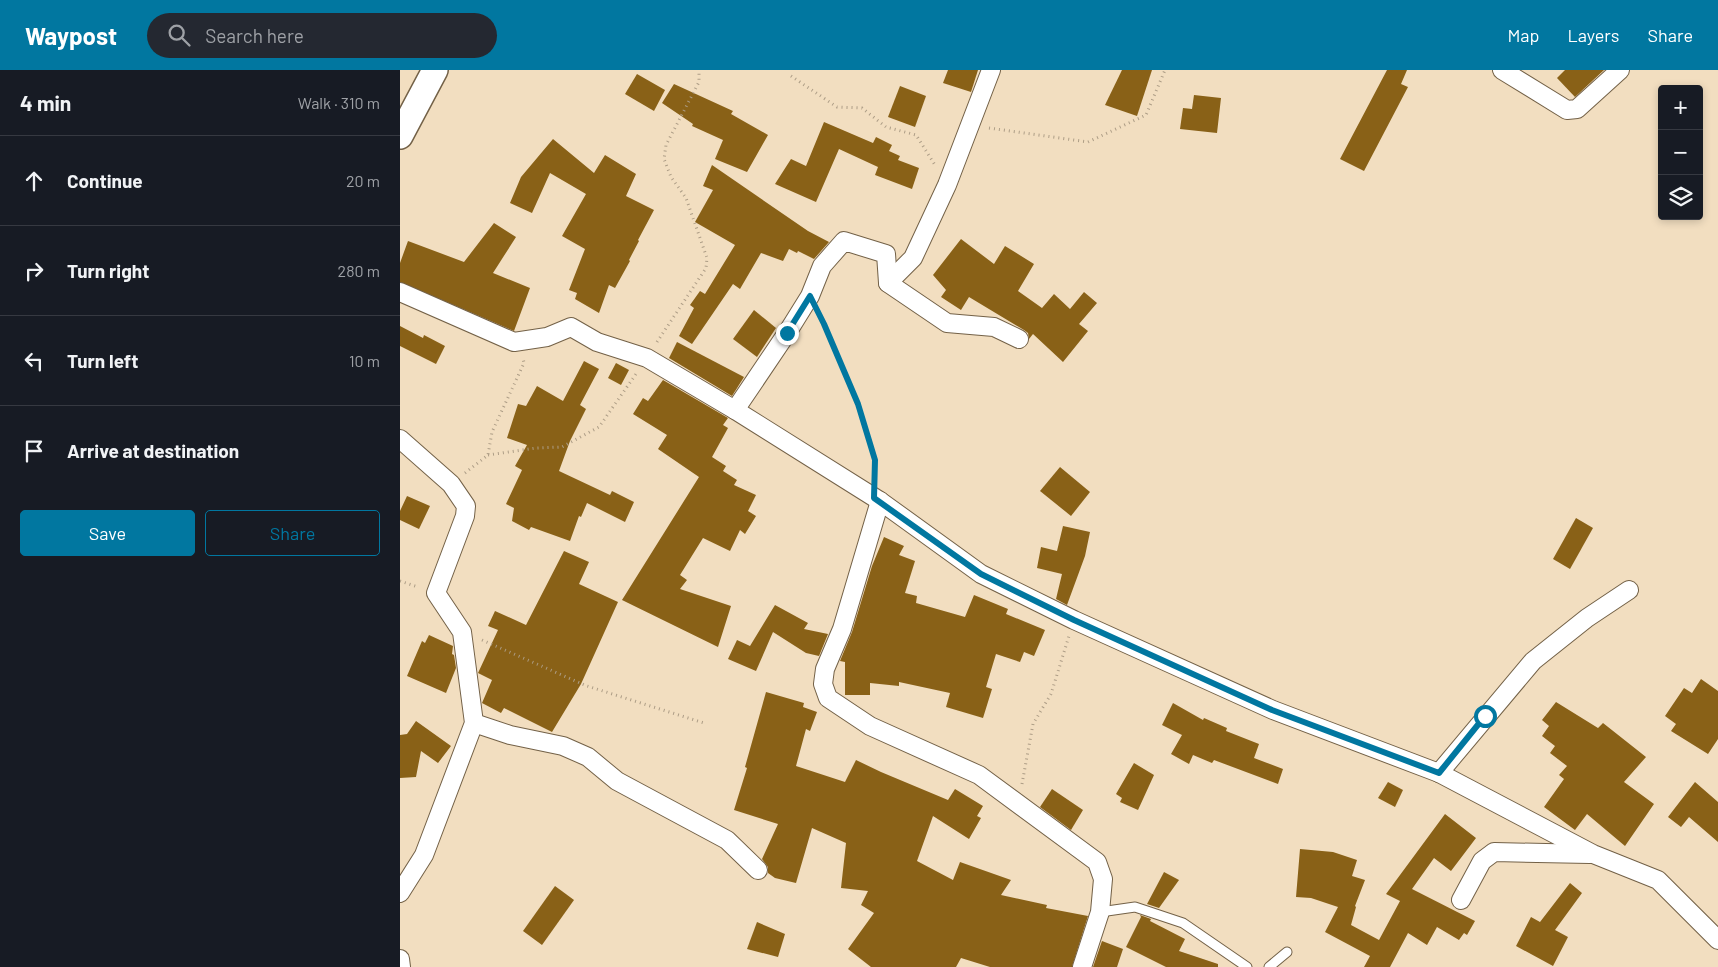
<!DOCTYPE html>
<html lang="en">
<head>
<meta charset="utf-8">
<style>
  body { margin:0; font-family:Barlow,sans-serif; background:#242831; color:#f1f3f6 }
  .controls { position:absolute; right:15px; top:15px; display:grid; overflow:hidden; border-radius:5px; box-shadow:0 2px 8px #0003 }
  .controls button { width:45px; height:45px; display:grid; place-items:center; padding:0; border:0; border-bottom:1px solid #363941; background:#171b24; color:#f1f3f6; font:25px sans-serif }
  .stop { position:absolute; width:15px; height:15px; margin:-11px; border:4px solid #0177a0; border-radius:50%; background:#fff }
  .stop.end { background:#0177a0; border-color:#fff; box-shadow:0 1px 5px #0008 }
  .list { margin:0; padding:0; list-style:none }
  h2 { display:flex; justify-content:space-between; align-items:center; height:65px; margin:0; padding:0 20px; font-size:21px }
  h2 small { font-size:16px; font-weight:400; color:#9ea1a6 }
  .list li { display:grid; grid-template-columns:32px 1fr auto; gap:15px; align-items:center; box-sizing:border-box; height:90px; padding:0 20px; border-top:1px solid #363941 }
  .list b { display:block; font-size:19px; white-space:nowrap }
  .list em { font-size:16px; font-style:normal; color:#9ea1a6 }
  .actions { display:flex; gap:10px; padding:15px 20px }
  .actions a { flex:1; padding:11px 0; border:1px solid #0177a0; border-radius:5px; text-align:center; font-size:18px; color:#0177a0 }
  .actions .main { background:#0177a0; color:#fff }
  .icon { flex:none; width:28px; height:28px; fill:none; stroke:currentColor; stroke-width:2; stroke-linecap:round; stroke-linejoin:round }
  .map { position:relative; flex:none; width:1318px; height:897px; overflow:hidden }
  header { display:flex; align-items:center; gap:30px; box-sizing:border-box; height:70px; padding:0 25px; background:#0177a0; color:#fff }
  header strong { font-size:24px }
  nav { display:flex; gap:28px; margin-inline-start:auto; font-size:18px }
  .search { width:350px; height:45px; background:#242831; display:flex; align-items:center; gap:12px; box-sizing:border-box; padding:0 18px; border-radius:28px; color:#9ea1a6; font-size:19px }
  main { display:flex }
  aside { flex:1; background:#171b24 }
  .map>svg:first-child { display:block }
</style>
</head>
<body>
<header>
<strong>Waypost</strong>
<div class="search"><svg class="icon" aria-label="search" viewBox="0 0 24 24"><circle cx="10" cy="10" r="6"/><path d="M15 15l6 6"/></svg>Search here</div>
<nav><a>Map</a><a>Layers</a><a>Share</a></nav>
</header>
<main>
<aside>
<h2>4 min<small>Walk · 310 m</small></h2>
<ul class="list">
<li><svg class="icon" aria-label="ahead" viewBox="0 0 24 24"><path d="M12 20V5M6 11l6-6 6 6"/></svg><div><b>Continue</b></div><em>20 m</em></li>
<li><svg class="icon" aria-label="right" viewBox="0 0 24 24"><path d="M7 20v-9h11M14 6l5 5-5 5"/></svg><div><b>Turn right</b></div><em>280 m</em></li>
<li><svg class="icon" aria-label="left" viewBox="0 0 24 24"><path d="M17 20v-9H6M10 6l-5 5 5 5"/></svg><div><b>Turn left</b></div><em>10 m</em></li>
<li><svg class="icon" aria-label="arrive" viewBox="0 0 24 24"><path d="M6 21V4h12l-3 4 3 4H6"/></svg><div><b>Arrive at destination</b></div></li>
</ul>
<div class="actions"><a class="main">Save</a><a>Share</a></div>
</aside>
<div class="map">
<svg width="1318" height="897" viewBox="0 0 1318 897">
  <rect width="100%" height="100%" fill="#f2dec0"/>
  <!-- building -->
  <g fill="#896117">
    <path d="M 548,0 L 578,0 L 571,22 L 543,13 Z"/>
    <path d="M 722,0 L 752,0 L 737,46 L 705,35 Z"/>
    <path d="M 987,0 L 1007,0 L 1001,14 L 1008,17 L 964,101 L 940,89 Z"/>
    <path d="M 1165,0 L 1204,0 L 1175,27 L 1157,8 Z"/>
    <path d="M 237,4 L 265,20 L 254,41 L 225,24 Z"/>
    <path d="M 274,14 L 333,41 L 331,44 L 368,65 L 347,102 L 315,89 L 323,70 L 292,56 L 293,54 L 262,33 Z"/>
    <path d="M 500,16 L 526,26 L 515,57 L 488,47 Z"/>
    <path d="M 794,25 L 821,28 L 817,63 L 780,59 L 783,38 L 792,39 Z"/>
    <path d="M 424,52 L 473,73 L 476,67 L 492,75 L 489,81 L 500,86 L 498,90 L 519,98 L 512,119 L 475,105 L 478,97 L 439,79 L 416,132 L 375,114 L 391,89 L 406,96 Z"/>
    <path d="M 153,69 L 194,103 L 205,85 L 236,104 L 226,126 L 254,140 L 238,170 L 239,171 L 229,190 L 230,191 L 215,218 L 209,215 L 199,243 L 175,229 L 177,223 L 169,220 L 185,179 L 162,166 L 186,124 L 150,103 L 132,143 L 110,133 L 121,107 Z"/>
    <path d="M 312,95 L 408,161 L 429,172 L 414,189 L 398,181 L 397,183 L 389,179 L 383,191 L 361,183 L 340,219 L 333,214 L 292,274 L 279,266 L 294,238 L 290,235 L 300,221 L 305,224 L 335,175 L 295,152 L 313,120 L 303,116 Z"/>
    <path d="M 94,153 L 116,167 L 93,203 L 130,218 L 114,261 L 0,212 L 0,193 L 8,171 L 64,192 Z"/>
    <path d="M 561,169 L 594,194 L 605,176 L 634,194 L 618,221 L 642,238 L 654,224 L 670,239 L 684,222 L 697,233 L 679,254 L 688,261 L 663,292 L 633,264 L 629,269 L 628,263 L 624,260 L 569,227 L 561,240 L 541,227 L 546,220 L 533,205 Z"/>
    <path d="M 354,240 L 376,258 L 357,287 L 333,269 Z"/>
    <path d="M 0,256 L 23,268 L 24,265 L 45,276 L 36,294 L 0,276 Z"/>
    <path d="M 277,272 L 344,307 L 332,326 L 269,288 Z"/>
    <path d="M 184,291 L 199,299 L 180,335 L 186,339 L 170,371 L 159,401 L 210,425 L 212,421 L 234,432 L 225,452 L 187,433 L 181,447 L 179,446 L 170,471 L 131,457 L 129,460 L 112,451 L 114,438 L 106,434 L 122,400 L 115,396 L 127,375 L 107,368 L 118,334 L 126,336 L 137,316 L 163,331 Z"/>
    <path d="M 216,293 L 229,300 L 221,315 L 208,308 Z"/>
    <path d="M 263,310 L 328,348 L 323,355 L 328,358 L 312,387 L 326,396 L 323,401 L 337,410 L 334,415 L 356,425 L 348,441 L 356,446 L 345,464 L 340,460 L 330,481 L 303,468 L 280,505 L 287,510 L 280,519 L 331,536 L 318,577 L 222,530 L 299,407 L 258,379 L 267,365 L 233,344 L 243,328 L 248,331 Z"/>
    <path d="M 660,397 L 690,422 L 671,446 L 640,421 Z"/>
    <path d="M 7,426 L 30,436 L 19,459 L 0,450 L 0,441 Z"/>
    <path d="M 1176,448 L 1193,458 L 1170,499 L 1153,489 Z"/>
    <path d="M 663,456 L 690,462 L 685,486 L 667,535 L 656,529 L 662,504 L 637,498 L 641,477 L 657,481 Z"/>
    <path d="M 484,467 L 504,476 L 499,485 L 515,491 L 505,523 L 517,526 L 516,533 L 565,547 L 574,525 L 608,539 L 606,544 L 645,560 L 634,586 L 624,582 L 620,592 L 596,584 L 586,617 L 592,619 L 583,648 L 546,637 L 550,623 L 499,612 L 499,616 L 470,613 L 470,625 L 445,625 L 445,592 L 440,591 L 452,562 L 472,496 Z"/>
    <path d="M 164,481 L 189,492 L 179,514 L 218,532 L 181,614 L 152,662 L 104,638 L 101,643 L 82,633 L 92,610 L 78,603 L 98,560 L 88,556 L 95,541 L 126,555 Z"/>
    <path d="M 375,535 L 408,553 L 404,559 L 428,564 L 419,586 L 406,583 L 373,562 L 356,601 L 328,589 L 337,570 L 350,576 Z"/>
    <path d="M 29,565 L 53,576 L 52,584 L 54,585 L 56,598 L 46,623 L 7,606 L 22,571 L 25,573 Z"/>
    <path d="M 1301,609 L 1318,621 L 1318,669 L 1308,684 L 1271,661 L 1276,654 L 1265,646 L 1284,618 L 1292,623 Z"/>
    <path d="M 366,622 L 404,633 L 403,637 L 417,642 L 410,661 L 406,659 L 396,696 L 445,712 L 456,690 L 481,702 L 548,730 L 555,719 L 583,736 L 577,746 L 581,748 L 569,769 L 533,746 L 517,791 L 553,810 L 560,792 L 611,810 L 601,825 L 647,835 L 646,838 L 688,846 L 672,897 L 590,897 L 561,888 L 556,897 L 471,897 L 448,879 L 474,843 L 461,835 L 468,821 L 441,818 L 446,773 L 412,758 L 396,813 L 375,808 L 368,803 L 368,797 L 362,789 L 378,754 L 334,740 L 347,698 L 345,697 Z"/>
    <path d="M 1156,632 L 1198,658 L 1203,653 L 1246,687 L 1224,712 L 1254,734 L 1225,776 L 1187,744 L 1175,760 L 1144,737 L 1164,709 L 1159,705 L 1167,696 L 1150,683 L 1155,676 L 1142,666 L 1149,656 L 1142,650 Z"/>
    <path d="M 773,633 L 803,650 L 804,648 L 827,658 L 826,661 L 859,674 L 854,688 L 883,699 L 878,714 L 814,690 L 812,693 L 793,685 L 789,694 L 771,684 L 782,665 L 762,655 Z"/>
    <path d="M 16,651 L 51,676 L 38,693 L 21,681 L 16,707 L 0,708 L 0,665 L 7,664 Z"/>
    <path d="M 734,693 L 754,705 L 738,740 L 720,732 L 722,728 L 716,724 Z"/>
    <path d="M 988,712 L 1003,720 L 995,737 L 978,728 Z"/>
    <path d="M 1295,712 L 1318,732 L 1318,772 L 1289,747 L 1281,757 L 1268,747 Z"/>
    <path d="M 652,719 L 683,740 L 671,760 L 640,737 Z"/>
    <path d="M 1045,744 L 1076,768 L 1051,801 L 1034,788 L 1012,819 L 1075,851 L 1067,865 L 1064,863 L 1059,870 L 1037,857 L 1027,875 L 1008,863 L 990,897 L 964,897 L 970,886 L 925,862 L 938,837 L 911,828 L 896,827 L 900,779 L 933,782 L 957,790 L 952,806 L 965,810 L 955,836 L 956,837 L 951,855 L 979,870 L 1000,831 L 986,824 Z"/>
    <path d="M 764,802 L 779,810 L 759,838 L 747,834 Z"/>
    <path d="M 1170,813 L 1182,823 L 1155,860 L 1168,867 L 1153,896 L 1116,876 L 1131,847 L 1140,852 Z"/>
    <path d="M 155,816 L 174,830 L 142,875 L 123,861 Z"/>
    <path d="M 740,845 L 751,849 L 750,851 L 785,869 L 779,881 L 818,894 L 818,897 L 766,897 L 726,877 L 741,847 Z"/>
    <path d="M 357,852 L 385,864 L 378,887 L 347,879 Z"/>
    <path d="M 702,871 L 723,879 L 717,897 L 693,897 Z"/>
  </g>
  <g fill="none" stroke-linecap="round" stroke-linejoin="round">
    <!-- service casing -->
    <g stroke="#736147" stroke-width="11">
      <g id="service">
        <path d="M 700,842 L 735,837 L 783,853 L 847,897"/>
        <path d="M 869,897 L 887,882"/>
      </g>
    </g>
    <!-- minor casing -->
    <g stroke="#736147" stroke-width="20">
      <g id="minor">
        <path d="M 1102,0 L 1167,40 L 1177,39 L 1220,0"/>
        <path d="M 488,213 L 513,188 L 547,115 L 591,0"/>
        <path d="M 0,222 L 114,272 L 147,267 L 171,257 L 197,272 L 247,288 L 335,340 L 480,431 L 581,504 L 674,550 L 873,640 L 1039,703 L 1193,784 L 1258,810 L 1318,870"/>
        <path d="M 335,340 L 387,263 L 410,226 L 422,196 L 444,171 L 486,184 L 488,213 L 547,253 L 594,257 L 619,269"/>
        <path d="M 0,369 L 51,414 L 66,436 L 65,446 L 36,523 L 62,562 L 74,653 L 24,785 L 0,823"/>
        <path d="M 480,431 L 442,559 L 425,599 L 423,614 L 428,628 L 470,656 L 579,705 L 697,792 L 703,809 L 700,842 L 682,897"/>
        <path d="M 74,653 L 110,665 L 163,676 L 188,687 L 217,711 L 327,770 L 358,800"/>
        <path d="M 1039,703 L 1133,591 L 1187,548 L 1229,520"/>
        <path d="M 1061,830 L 1082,791 L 1094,782 L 1190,784"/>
        <path d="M 0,889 L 1,897"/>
      </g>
    </g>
    <!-- secondary casing -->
    <g stroke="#736147" stroke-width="28">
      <path id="secondary" d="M 0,66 L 35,0"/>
    </g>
    <!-- path -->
    <g stroke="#ad9d86" stroke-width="3" stroke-dasharray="1 4" stroke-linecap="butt">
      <path d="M 391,6 L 437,37 L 462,38 L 486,57 L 516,65 L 535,95"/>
      <path d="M 589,58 L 688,72 L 746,45 L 765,0"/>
      <path d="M 419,245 L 458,334 L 475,391 L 475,405"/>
      <path d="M 257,272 L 306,198 L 307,188 L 286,128 L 271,107 L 264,89 L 266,75 L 299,12 L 299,0"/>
      <path d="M 88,385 L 136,378 L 162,377 L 199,357 L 236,304"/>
      <path d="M 65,403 L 88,385 L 92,362 L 124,293 L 123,288"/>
      <path d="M 0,511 L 18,517"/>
      <path d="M 82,570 L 187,616 L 304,653"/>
      <path d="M 622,714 L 633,654 L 651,624 L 669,566"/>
    </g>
    <!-- service -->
    <use href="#service" stroke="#fff" stroke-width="9"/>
    <!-- minor -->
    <use href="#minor" stroke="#fff" stroke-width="18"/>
    <!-- secondary -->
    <use href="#secondary" stroke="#fff" stroke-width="25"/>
  </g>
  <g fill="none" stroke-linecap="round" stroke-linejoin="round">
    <!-- route -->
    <path stroke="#0177a0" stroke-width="6" d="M 387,263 L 410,226 L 424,254 L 458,334 L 475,390 L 474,428 L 581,504 L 674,550 L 872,640 L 1039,703 L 1085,646"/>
  </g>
</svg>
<div class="controls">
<button>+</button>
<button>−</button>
<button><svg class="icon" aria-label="layers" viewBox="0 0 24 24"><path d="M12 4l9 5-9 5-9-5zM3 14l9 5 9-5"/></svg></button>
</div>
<div class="stop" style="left:1085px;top:646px"></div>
<div class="stop end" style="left:387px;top:263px"></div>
</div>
</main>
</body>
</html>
